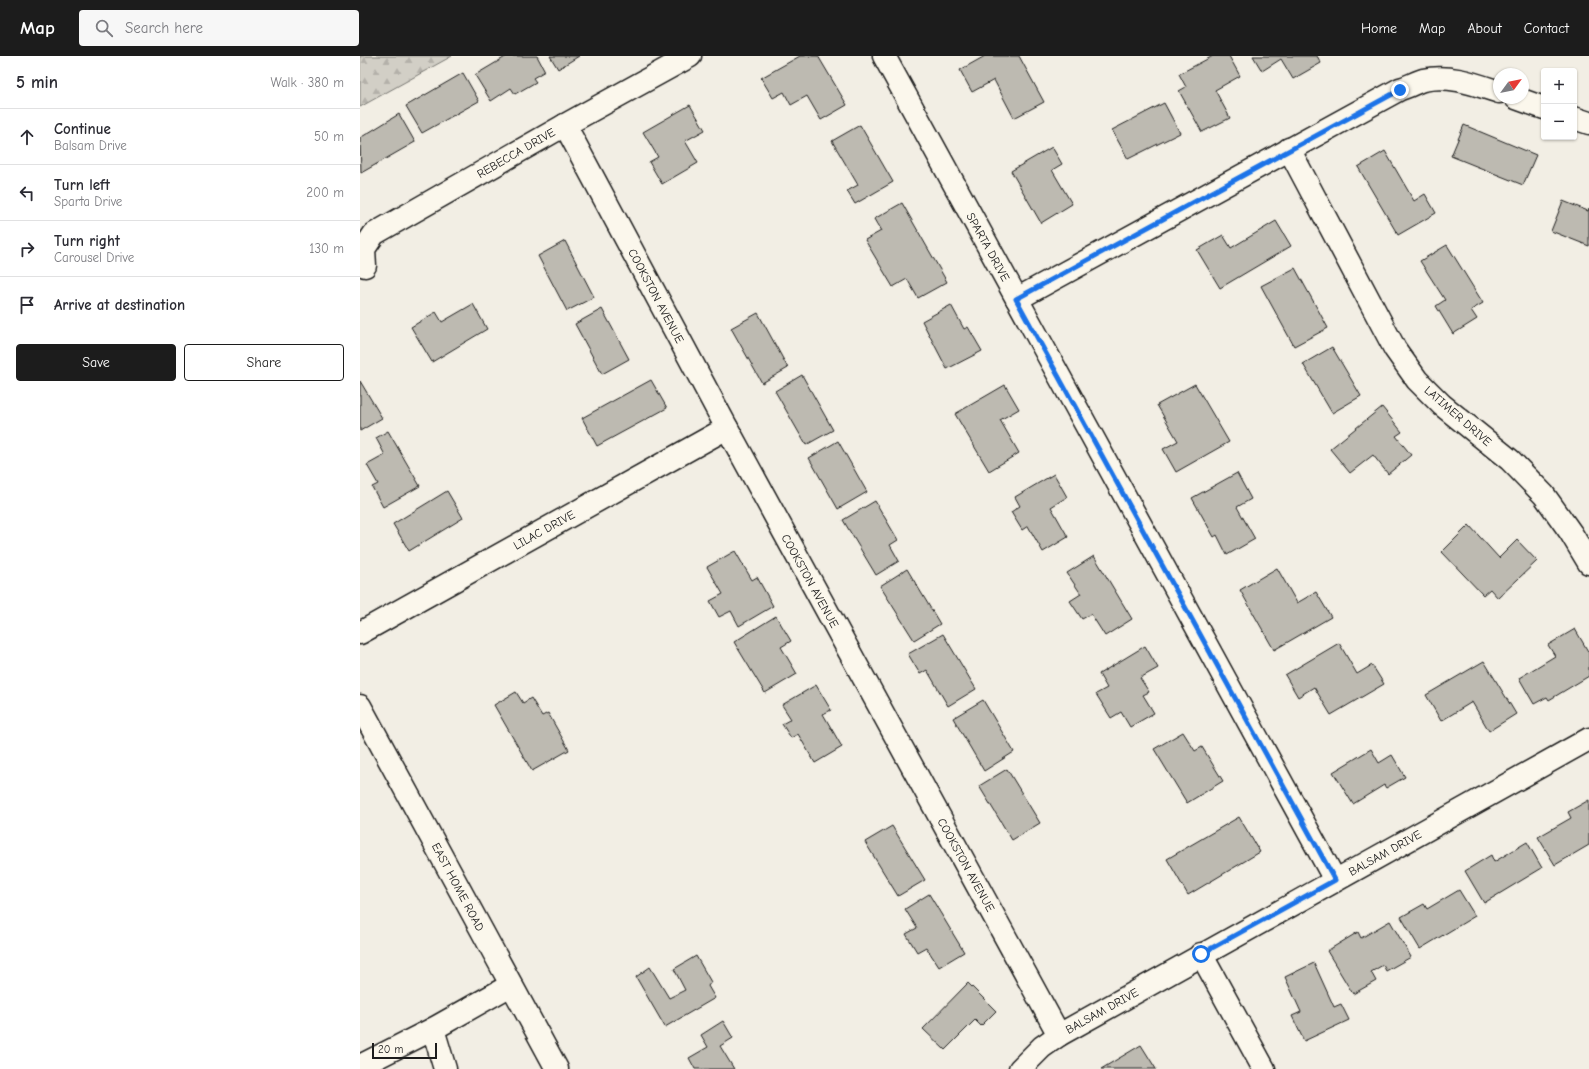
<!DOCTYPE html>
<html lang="en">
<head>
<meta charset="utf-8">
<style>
  body { margin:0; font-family:"Comic Neue",sans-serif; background:#f7f7f7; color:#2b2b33 }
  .controls { position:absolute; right:12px; top:12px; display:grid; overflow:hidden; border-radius:4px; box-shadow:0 1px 3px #0004 }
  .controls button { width:36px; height:36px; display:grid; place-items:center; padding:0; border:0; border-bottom:1px solid #e1e1e2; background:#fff; color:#2b2b33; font:20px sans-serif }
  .compass { position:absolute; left:1133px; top:12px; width:36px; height:36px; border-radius:50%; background:#fff; box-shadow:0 1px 3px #0004; rotate:57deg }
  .scale { position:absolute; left:12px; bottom:10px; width:65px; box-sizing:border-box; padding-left:4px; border:2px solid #1c1c1c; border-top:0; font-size:11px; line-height:14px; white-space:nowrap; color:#1c1c1c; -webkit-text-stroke:3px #fbf7ec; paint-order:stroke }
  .stop { position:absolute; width:12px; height:12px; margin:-9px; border:3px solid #1a73e8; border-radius:50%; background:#fff }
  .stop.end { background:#1a73e8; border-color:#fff; box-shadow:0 1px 4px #0008 }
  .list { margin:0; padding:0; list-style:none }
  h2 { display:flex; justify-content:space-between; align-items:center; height:52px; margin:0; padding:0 16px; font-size:17px }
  h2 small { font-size:13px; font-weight:400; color:#7c7c81 }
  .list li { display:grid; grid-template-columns:26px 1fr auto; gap:12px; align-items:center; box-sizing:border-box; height:56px; padding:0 16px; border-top:1px solid #e1e1e2 }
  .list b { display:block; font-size:15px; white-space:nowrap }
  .list p { margin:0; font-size:13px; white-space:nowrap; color:#7c7c81 }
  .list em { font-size:13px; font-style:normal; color:#7c7c81 }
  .actions { display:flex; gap:8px; padding:12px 16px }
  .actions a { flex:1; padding:9px 0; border:1px solid #1c1c1c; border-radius:4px; text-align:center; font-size:14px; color:#1c1c1c }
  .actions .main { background:#1c1c1c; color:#fff }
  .icon { flex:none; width:22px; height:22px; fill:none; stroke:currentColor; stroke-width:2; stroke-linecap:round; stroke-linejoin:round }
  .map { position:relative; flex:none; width:1229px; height:1013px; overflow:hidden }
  header { display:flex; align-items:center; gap:24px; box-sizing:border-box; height:56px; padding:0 20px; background:#1c1c1c; color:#fff }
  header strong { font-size:19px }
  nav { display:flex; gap:22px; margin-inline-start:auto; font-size:14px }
  .search { width:280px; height:36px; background:#f7f7f7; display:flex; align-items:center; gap:10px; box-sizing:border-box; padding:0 14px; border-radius:4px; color:#7c7c81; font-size:15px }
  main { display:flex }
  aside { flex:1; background:#fff }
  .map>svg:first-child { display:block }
</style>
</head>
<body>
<header>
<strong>Map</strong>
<div class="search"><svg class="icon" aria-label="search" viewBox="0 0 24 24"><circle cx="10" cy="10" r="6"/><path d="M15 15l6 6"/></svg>Search here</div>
<nav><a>Home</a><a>Map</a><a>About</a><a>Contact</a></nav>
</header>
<main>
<aside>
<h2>5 min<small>Walk · 380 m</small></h2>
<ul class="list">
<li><svg class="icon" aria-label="ahead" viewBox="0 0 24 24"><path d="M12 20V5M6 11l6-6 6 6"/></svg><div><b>Continue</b><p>Balsam Drive</p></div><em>50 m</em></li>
<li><svg class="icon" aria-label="left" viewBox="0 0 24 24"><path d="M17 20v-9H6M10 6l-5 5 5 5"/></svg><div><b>Turn left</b><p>Sparta Drive</p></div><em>200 m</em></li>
<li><svg class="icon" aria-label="right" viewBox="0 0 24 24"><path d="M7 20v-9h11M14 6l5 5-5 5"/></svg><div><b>Turn right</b><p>Carousel Drive</p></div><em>130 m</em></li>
<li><svg class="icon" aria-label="arrive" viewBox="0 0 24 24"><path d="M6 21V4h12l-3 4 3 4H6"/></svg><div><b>Arrive at destination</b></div></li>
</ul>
<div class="actions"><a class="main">Save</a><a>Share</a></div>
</aside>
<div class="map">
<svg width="1229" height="1013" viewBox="0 0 1229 1013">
  <defs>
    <pattern id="forest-firs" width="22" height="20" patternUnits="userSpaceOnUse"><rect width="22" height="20" fill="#d2cfc6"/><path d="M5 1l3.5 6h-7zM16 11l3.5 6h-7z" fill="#b4b1aa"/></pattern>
  </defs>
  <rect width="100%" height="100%" fill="#f2eee4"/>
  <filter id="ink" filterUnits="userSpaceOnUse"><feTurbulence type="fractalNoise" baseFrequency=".025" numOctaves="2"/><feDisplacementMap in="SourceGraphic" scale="8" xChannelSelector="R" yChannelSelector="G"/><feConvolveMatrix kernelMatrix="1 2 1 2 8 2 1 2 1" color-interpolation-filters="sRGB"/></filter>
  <g filter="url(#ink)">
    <!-- forest -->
    <path fill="url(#forest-firs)" stroke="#777671" d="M 0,0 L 92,0 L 0,51 Z"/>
    <!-- building -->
    <g fill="#bdbab1" stroke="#1c1c1c">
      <path d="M 147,0 L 177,0 L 185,15 L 173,22 L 176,26 L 155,38 L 151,32 L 131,45 L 115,19 Z"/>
      <path d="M 190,0 L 219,0 L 198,13 Z"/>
      <path d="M 440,0 L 458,0 L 487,49 L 461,64 L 447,40 L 431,49 L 424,36 L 413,42 L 401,22 Z"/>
      <path d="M 625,0 L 659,0 L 684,46 L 654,62 L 634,24 L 612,36 L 600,14 Z"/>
      <path d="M 853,0 L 869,0 L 880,20 L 855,34 L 870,62 L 842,76 L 819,35 L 826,31 L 819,18 Z"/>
      <path d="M 893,0 L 957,0 L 961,7 L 933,23 L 921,3 L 902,15 Z"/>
      <path d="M 103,17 L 119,45 L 62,77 L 46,50 Z"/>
      <path d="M 804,47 L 820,77 L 768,103 L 752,74 Z"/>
      <path d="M 330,49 L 345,74 L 325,85 L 338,107 L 302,128 L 289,106 L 298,101 L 283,76 Z"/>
      <path d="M 39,58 L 55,86 L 1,117 L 0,82 Z"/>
      <path d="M 500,69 L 533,126 L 495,148 L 487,135 L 498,129 L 472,85 Z"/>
      <path d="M 1104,69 L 1176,99 L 1163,129 L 1091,100 Z"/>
      <path d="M 692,91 L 702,108 L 692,114 L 712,148 L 681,167 L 651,115 Z"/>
      <path d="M 1025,95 L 1054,145 L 1065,138 L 1076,157 L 1038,179 L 998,111 Z"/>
      <path d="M 1203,145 L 1228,155 L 1229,152 L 1229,190 L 1191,175 Z"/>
      <path d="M 542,147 L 587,226 L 558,242 L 547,223 L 533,231 L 505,184 L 521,175 L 514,163 Z"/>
      <path d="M 916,165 L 931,190 L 860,232 L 837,194 L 863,179 L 871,192 Z"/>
      <path d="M 205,185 L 234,241 L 207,255 L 178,200 Z"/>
      <path d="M 1087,189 L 1123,247 L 1111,254 L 1117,263 L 1093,278 L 1076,250 L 1085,244 L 1060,205 Z"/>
      <path d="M 935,212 L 968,272 L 934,290 L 901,230 Z"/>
      <path d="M 113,248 L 127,273 L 72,306 L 51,271 L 76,256 L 82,266 Z"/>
      <path d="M 591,249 L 604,273 L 608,271 L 622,295 L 587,313 L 562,265 Z"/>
      <path d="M 242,253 L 269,303 L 242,318 L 215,268 Z"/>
      <path d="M 398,257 L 428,312 L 402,327 L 371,272 Z"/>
      <path d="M 972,291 L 1001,340 L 972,357 L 943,308 Z"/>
      <path d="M 442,319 L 473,374 L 446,389 L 415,335 Z"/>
      <path d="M 291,324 L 307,352 L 237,390 L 222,362 Z"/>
      <path d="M 0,325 L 22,362 L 0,375 Z"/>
      <path d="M 835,328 L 869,386 L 816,416 L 803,393 L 818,385 L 797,349 Z"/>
      <path d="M 645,329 L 659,353 L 640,364 L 659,397 L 629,415 L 595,358 Z"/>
      <path d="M 1022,351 L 1042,376 L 1036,380 L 1051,399 L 1028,418 L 1013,399 L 990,417 L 970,393 Z"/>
      <path d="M 28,375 L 60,430 L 23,451 L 12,431 L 18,428 L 7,409 L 25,399 L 16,382 Z"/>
      <path d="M 478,385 L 507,436 L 478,453 L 449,402 Z"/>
      <path d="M 877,417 L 891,443 L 877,451 L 895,483 L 867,499 L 857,479 L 854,481 L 832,442 Z"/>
      <path d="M 694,418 L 707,441 L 691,451 L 708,481 L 683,496 L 668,470 L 662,474 L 651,456 L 660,450 L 655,441 Z"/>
      <path d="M 87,435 L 103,462 L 49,495 L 33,468 Z"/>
      <path d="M 515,445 L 538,484 L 530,489 L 539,505 L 516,519 L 483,464 Z"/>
      <path d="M 1109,469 L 1139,502 L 1157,484 L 1177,505 L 1138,542 L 1130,533 L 1123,539 L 1082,496 Z"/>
      <path d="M 375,495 L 392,524 L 397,521 L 413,550 L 379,570 L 371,555 L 359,561 L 350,545 L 363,538 L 347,511 Z"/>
      <path d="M 734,500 L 772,563 L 745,580 L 731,558 L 722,563 L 710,545 L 721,538 L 707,517 Z"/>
      <path d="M 917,512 L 937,547 L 956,536 L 971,561 L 914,594 L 880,534 Z"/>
      <path d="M 547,513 L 580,568 L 554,584 L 520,530 Z"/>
      <path d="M 416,560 L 431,585 L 421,591 L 437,618 L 405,637 L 374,586 Z"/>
      <path d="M 1215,573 L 1229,597 L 1229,620 L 1189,644 L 1187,641 L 1174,648 L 1159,622 L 1195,600 L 1188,589 Z"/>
      <path d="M 583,578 L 616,633 L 588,650 L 567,614 L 560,618 L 548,598 Z"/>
      <path d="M 979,587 L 997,618 L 1012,609 L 1024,628 L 971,659 L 954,631 L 938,641 L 925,619 Z"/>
      <path d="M 785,590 L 798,612 L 780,622 L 789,636 L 783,639 L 794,657 L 770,671 L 761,656 L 751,662 L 736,638 L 747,632 L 739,618 Z"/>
      <path d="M 1124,605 L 1156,658 L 1129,675 L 1112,646 L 1081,665 L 1066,639 Z"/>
      <path d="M 456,629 L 471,654 L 463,658 L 482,691 L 455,707 L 438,678 L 431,682 L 422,668 L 431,663 L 422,649 Z"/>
      <path d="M 156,636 L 163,647 L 171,642 L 182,660 L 188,657 L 209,694 L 172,715 L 134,649 Z"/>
      <path d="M 623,644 L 654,696 L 624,715 L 593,662 Z"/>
      <path d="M 823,676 L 835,695 L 842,691 L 863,725 L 827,747 L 794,693 Z"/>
      <path d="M 1011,693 L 1019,707 L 1032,699 L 1045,721 L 1026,732 L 1024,729 L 993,748 L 973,716 Z"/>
      <path d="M 647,713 L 680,767 L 652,784 L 619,730 Z"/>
      <path d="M 1229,744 L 1229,789 L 1195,809 L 1178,781 L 1211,762 L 1208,756 Z"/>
      <path d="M 879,761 L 900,796 L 828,839 L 807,803 Z"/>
      <path d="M 532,770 L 565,824 L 538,840 L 505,786 Z"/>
      <path d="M 1167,786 L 1182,812 L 1124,847 L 1105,815 L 1131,799 L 1134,806 Z"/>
      <path d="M 1099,834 L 1115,860 L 1060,893 L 1041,861 L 1064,848 L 1067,853 Z"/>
      <path d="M 569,838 L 604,896 L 579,911 L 566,891 L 557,896 L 546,878 L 557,872 L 545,853 Z"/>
      <path d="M 1030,865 L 1051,901 L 1026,915 L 1023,909 L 1011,916 L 1016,925 L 993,938 L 967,895 L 998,876 L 1001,882 Z"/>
      <path d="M 336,900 L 351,926 L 348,930 L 355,942 L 305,971 L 276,921 L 290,911 L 309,942 L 325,934 L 314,913 Z"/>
      <path d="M 954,907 L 974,951 L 981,948 L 989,964 L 944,985 L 932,960 L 941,956 L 925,921 Z"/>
      <path d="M 608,927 L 636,955 L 621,970 L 615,964 L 585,994 L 563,973 Z"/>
      <path d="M 363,965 L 373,982 L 360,990 L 374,1013 L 335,1013 L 329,1002 L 348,991 L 341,979 Z"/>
      <path d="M 781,989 L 796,1013 L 741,1013 Z"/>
    </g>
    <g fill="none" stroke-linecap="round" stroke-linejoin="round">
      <!-- minor casing -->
      <g stroke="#1c1c1c" stroke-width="25">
        <g id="minor">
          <path d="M 524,0 L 975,824"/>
          <path d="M 1156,42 L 1184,52"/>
          <path d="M 1214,62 L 1229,67"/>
          <path d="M 205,69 L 367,372 L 699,979"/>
          <path d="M 929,93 L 1035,293 L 1057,324 L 1082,349 L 1150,404 L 1184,439 L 1211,477 L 1229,507"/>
          <path d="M 5,210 L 4,193 L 14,178 L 205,69 L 330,0"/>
          <path d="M 657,243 L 1040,33 C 1048,31 1056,26 1063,24 C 1089,18 1115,28 1139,36"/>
          <path d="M 0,577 L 367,372"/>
          <path d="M 0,650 L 197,1013"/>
          <path d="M 841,898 L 904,1013"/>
          <path d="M 73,973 L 85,1013"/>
          <path d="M 0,1010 L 73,973 L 151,929"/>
          <path d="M 660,1013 L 682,991 L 699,979 L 1229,683"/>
        </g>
      </g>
      <!-- minor -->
      <use href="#minor" stroke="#fbf7ec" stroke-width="22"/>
    </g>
  </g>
  <g fill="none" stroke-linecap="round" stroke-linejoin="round" filter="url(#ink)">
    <!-- route -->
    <path stroke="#1a73e8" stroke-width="5" d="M 841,898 L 975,824 L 656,243 L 1040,34"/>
  </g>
  <g text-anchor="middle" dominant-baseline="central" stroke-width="3.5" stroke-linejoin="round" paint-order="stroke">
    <!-- street labels -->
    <g font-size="12" fill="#1c1c1c" stroke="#fbf7ec">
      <text transform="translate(156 97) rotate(-30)">REBECCA DRIVE</text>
      <text transform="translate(628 191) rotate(61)">SPARTA DRIVE</text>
      <text transform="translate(296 240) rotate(62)">COOKSTON AVENUE</text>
      <text transform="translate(1098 360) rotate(41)">LATIMER DRIVE</text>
      <text transform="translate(184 474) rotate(-29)">LILAC DRIVE</text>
      <text transform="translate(450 525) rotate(61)">COOKSTON AVENUE</text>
      <text transform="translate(1025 797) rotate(-29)">BALSAM DRIVE</text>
      <text transform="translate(606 809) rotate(61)">COOKSTON AVENUE</text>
      <text transform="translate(98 831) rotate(62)">EAST HOME ROAD</text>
      <text transform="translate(742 955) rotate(-29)">BALSAM DRIVE</text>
    </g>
  </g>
</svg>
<div class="controls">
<button>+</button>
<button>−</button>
</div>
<svg class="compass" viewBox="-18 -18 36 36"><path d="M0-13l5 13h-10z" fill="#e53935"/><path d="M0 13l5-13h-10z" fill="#7c7c81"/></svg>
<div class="scale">20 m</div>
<div class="stop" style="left:841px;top:898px"></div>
<div class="stop end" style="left:1040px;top:34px"></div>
</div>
</main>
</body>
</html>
